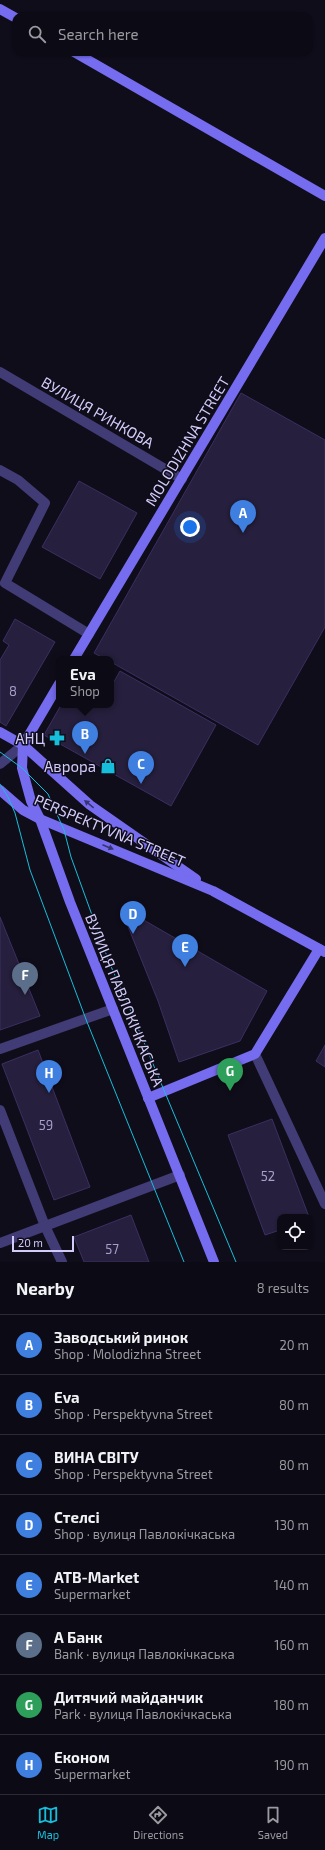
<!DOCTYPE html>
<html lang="en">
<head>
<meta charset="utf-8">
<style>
  body { margin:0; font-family:"Exo 2",sans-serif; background:#1a1822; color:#f1f3f6 }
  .controls { position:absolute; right:12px; bottom:12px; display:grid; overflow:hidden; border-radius:8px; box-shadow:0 1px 3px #0004 }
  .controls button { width:36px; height:36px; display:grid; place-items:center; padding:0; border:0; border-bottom:1px solid #2c2b34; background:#0c0a14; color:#f1f3f6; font:20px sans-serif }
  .scale { position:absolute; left:12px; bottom:10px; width:62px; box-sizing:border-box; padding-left:4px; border:2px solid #d3cbfa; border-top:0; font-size:11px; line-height:14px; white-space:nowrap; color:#d3cbfa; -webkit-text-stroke:3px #100d1a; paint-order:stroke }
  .you { position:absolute; left:190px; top:527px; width:14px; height:14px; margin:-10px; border:3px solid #fff; border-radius:50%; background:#1a73e8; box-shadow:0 0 0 6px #1a73e833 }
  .badge { display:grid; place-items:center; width:26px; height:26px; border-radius:50%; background:#16bedb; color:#fff; font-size:13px; font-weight:700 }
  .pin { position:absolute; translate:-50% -33px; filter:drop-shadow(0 1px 2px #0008) }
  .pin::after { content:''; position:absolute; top:21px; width:14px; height:12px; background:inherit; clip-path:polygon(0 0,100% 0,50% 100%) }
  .popup { position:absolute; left:56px; top:656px; width:58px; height:52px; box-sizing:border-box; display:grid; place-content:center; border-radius:8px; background:#0c0a14; filter:drop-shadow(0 1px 3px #0005); font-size:13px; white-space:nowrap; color:#9a9aa0 }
  .popup b { font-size:15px; color:#f1f3f6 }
  .popup::after { content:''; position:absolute; left:50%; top:100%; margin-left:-8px; border:8px solid transparent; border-top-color:#0c0a14 }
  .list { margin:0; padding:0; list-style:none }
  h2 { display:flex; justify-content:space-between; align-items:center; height:52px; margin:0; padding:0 16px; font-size:17px }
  h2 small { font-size:13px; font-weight:400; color:#9a9aa0 }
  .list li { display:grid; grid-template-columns:26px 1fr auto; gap:12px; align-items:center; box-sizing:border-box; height:60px; padding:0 16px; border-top:1px solid #2c2b34 }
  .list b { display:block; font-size:15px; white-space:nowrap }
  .list p { margin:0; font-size:13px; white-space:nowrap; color:#9a9aa0 }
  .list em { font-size:13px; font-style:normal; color:#9a9aa0 }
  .icon { flex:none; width:22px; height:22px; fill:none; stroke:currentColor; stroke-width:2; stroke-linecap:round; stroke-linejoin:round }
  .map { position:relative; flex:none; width:325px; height:1262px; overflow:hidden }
  .search { position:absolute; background:#0c0a14; box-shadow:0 1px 3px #0004; left:12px; right:12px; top:12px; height:44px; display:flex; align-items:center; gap:10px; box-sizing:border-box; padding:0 14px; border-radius:12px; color:#9a9aa0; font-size:15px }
  .sheet { height:532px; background:#0c0a14 }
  nav { display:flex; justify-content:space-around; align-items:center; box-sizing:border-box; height:56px; border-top:1px solid #2c2b34; background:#0c0a14; font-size:11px; color:#9a9aa0 }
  nav a { display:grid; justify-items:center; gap:2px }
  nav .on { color:#16bedb }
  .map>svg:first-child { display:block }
</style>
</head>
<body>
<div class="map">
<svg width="325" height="1262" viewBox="0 0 325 1262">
  <rect width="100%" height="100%" fill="#100d1a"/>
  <!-- building -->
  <g fill="#261f3d" stroke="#3c2f63">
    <path d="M 241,393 L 325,440 L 325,627 L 258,745 L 111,662 L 111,659 L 105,659 L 94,653 Z"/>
    <path d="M 79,481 L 137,513 L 100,579 L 42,547 Z"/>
    <path d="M 15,619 L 55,642 L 6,726 L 0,722 L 0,660 L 9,645 L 3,641 Z"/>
    <path d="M 120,671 L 216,725 L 171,806 L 44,735 L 61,705 L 111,705 L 111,687 Z"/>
    <path d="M 128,911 L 267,991 L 240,1041 L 179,1062 L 158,1001 L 127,924 L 129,920 Z"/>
    <path d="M 0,917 L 40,1016 L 0,1030 Z"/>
    <path d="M 325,1045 L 325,1067 L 316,1061 Z"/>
    <path d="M 38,1050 L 90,1187 L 54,1200 L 2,1064 Z"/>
    <path d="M 272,1119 L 309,1217 L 280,1217 L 280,1230 L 265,1235 L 228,1135 Z"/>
    <path d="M 131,1215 L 149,1262 L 84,1262 L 74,1237 Z"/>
  </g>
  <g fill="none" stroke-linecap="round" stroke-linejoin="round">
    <!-- lane -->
    <g stroke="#413c75" stroke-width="10">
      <path d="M 0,470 L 18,480 L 45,503 L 5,583 L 89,634"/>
      <path d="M 0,1049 L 113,1009"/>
      <path d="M 0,1110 L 45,1226 L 62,1262"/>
      <path d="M 0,1243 L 180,1175"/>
    </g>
    <!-- street -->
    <g stroke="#413c75" stroke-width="10">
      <path d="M 0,372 L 182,479"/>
      <path d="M 0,764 L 23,745"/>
      <path d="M 255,1054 L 325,1204"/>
    </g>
    <!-- secondary -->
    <g stroke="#766cf0" stroke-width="10">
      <path d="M 0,9 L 16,18"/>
      <path d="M 74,52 L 325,196"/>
      <path d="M 74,659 L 325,238"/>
      <path d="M 59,684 L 23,745 L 22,768 L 31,801 L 40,819 L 70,902 L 214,1262"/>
      <path d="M 0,732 L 23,745 L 90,805 L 196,879"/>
      <path d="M 0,790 L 23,810 L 40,819 L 213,891 L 325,952"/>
      <path d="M 148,1098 L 255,1054 L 319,949"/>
    </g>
    <!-- tram -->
    <g stroke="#16bedb" stroke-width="1">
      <path d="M 0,752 L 22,768 L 48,794 L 64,830 L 71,857 L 109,962 L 130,1009 L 236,1262"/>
      <path d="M 0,784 L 8,797 L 15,813 L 30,870 L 87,1022 L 184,1262"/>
    </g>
  </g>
  <!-- one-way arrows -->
  <defs><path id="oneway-solid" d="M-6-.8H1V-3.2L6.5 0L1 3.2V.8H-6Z"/></defs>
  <g fill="#393370">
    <use href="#oneway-solid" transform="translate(89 804) rotate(-141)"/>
    <use href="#oneway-solid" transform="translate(108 847) rotate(23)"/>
  </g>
  <!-- icons -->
  <defs>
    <g id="pharmacy-bare" transform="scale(1.2)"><path d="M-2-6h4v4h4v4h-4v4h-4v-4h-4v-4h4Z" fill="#16bedb" stroke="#100d1a" stroke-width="2.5" paint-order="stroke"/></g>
    <g id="shop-bare" transform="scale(1.2)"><path d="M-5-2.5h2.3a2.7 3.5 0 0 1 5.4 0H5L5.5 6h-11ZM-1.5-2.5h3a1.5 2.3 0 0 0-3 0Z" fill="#16bedb" stroke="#100d1a" stroke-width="2.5" paint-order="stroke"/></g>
  </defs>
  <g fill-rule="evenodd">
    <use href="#pharmacy-bare" x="57" y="738"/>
    <use href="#shop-bare" x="108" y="766"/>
  </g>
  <g text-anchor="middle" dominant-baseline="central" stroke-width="3" stroke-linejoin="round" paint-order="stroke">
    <!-- number labels -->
    <g font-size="13" fill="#a8a0cb">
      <text x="13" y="691">8</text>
      <text x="46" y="1125">59</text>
      <text x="268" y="1176">52</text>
      <text x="112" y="1249">57</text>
    </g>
    <!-- street labels -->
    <g font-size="15" fill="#d3cbfa" stroke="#100d1a">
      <text transform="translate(98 412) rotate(30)">ВУЛИЦЯ РИНКОВА</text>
      <text transform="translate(187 441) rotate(-59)">MOLODIZHNA STREET</text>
      <text transform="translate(110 830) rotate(23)">PERSPEKTYVNA STREET</text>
      <text transform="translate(125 1000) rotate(68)">ВУЛИЦЯ ПАВЛОКІЧКАСЬКА</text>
    </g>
    <!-- poi labels -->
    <g font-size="15" fill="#d3cbfa" stroke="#100d1a" text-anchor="end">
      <text x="45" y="738">АНЦ</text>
      <text x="96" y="766">Аврора</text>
    </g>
  </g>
</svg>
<div class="controls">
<button><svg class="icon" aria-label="locate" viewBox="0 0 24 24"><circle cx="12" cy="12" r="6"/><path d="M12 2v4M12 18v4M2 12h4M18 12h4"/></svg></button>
</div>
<div class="scale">20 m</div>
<div class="you"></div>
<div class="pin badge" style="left:243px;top:533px;background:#3f7fe0">A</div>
<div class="pin badge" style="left:85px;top:754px;background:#3f7fe0">B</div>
<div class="popup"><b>Eva</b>Shop</div>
<div class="pin badge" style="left:141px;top:784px;background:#3f7fe0">C</div>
<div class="pin badge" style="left:133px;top:934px;background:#3f7fe0">D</div>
<div class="pin badge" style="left:185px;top:967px;background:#3f7fe0">E</div>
<div class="pin badge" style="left:25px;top:995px;background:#5c6f8a">F</div>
<div class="pin badge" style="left:230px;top:1091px;background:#2e9e5b">G</div>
<div class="pin badge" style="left:49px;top:1093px;background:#3f7fe0">H</div>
<div class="search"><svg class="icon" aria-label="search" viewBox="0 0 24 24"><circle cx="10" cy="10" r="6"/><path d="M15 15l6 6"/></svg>Search here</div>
</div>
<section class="sheet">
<h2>Nearby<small>8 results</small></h2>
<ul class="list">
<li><span class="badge" style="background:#3f7fe0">A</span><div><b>Заводський ринок</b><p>Shop · Molodizhna Street</p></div><em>20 m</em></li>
<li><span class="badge" style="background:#3f7fe0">B</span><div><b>Eva</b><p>Shop · Perspektyvna Street</p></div><em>80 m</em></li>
<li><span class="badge" style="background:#3f7fe0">C</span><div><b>ВИНА СВІТУ</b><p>Shop · Perspektyvna Street</p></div><em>80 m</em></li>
<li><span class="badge" style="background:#3f7fe0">D</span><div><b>Стелсі</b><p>Shop · вулиця Павлокічкаська</p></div><em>130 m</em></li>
<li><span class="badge" style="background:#3f7fe0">E</span><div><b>ATB-Market</b><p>Supermarket</p></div><em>140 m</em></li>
<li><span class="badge" style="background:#5c6f8a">F</span><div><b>А Банк</b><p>Bank · вулиця Павлокічкаська</p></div><em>160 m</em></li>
<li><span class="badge" style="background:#2e9e5b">G</span><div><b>Дитячий майданчик</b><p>Park · вулиця Павлокічкаська</p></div><em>180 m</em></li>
<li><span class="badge" style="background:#3f7fe0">H</span><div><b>Економ</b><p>Supermarket</p></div><em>190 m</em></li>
</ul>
</section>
<nav>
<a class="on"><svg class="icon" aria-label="map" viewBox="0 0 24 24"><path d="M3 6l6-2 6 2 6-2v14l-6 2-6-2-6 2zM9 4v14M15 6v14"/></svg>Map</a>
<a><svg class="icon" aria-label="directions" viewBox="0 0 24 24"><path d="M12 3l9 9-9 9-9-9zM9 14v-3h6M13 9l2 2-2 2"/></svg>Directions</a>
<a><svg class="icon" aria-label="saved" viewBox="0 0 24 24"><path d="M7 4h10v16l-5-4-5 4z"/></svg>Saved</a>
</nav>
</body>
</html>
